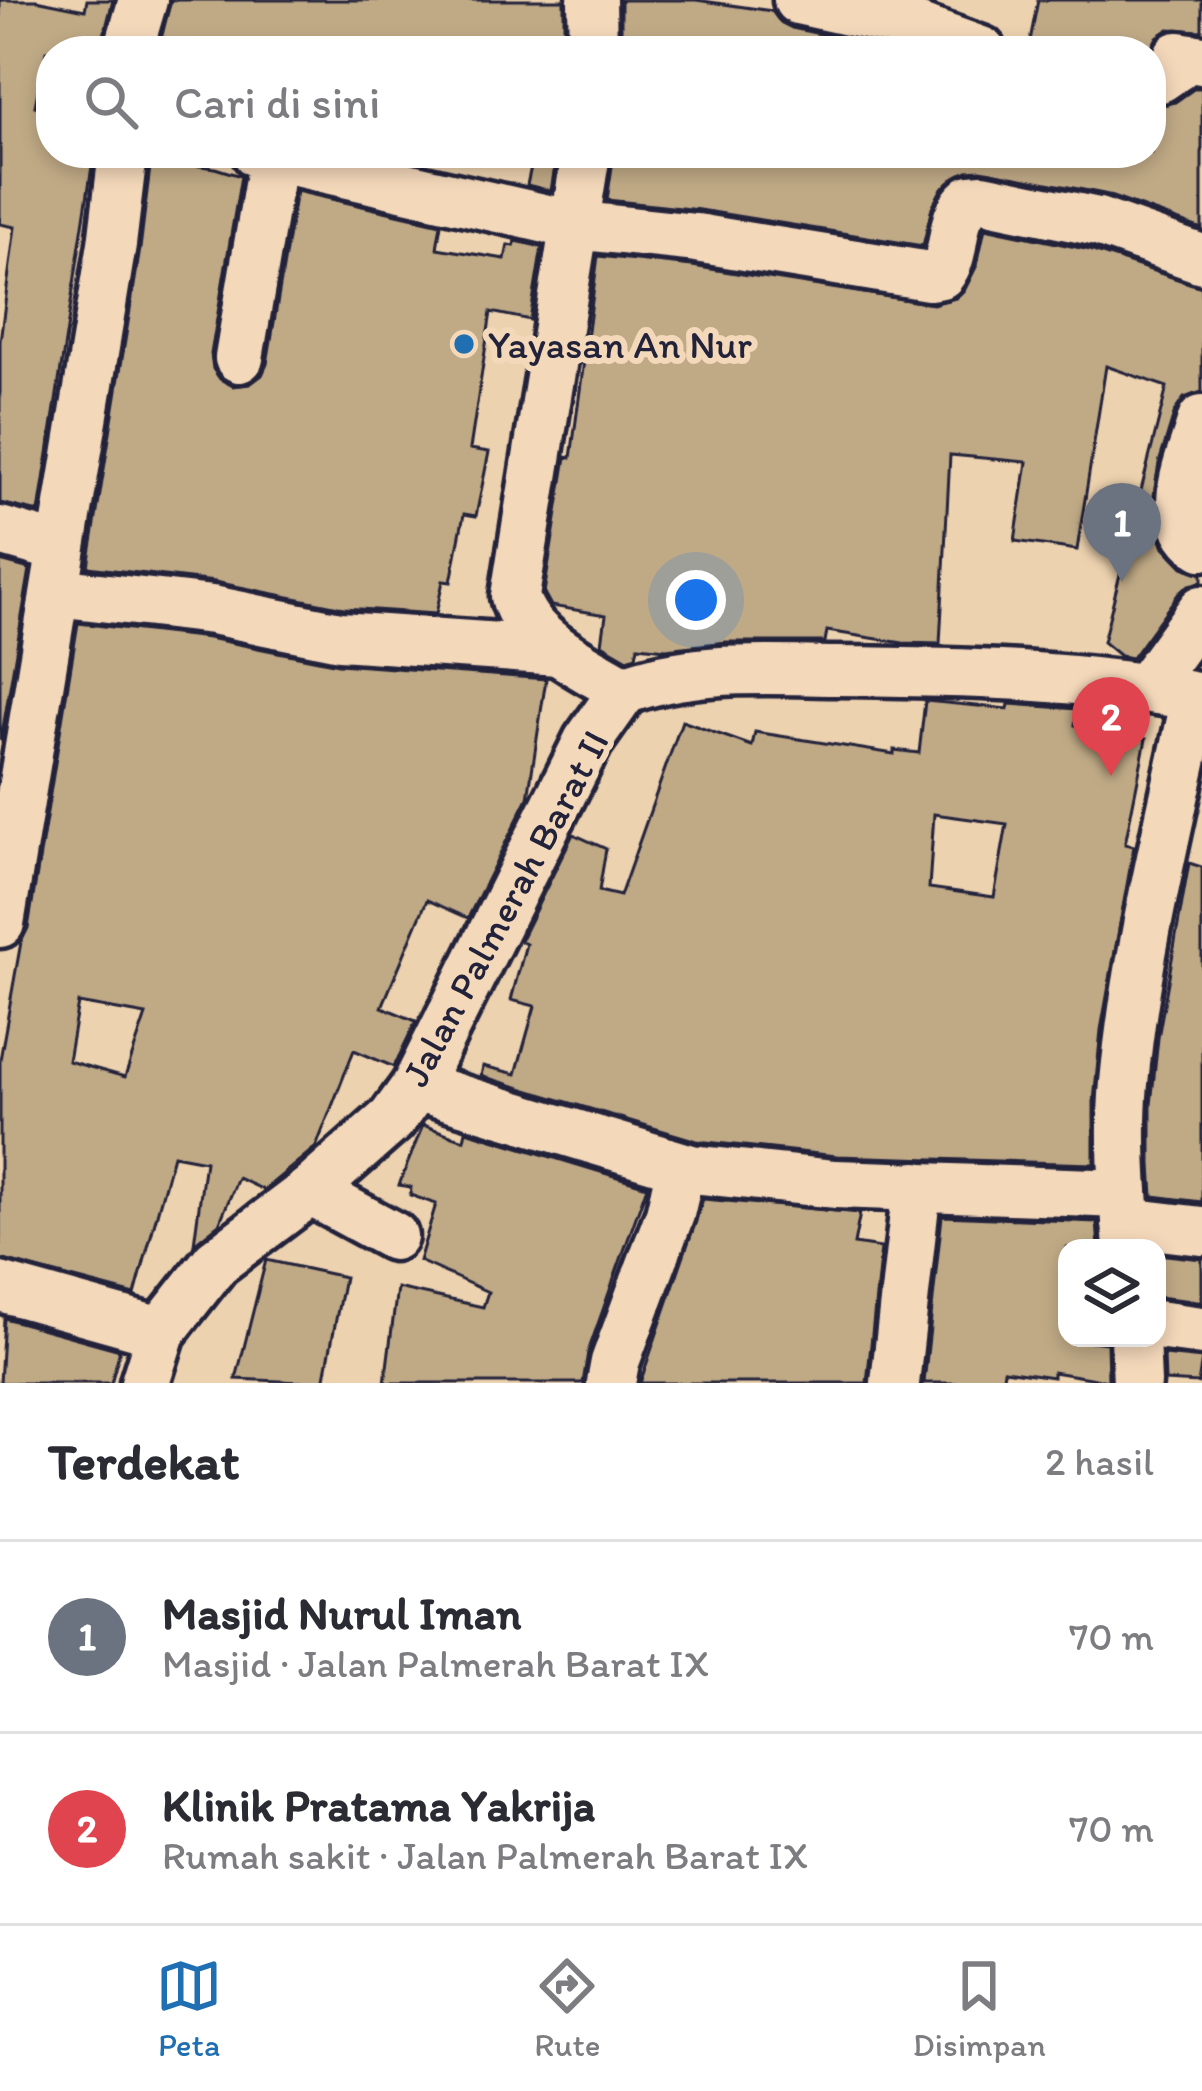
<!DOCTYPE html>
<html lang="id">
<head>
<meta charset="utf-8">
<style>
  body { margin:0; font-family:Itim,sans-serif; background:#f2f2f3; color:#2b2b33 }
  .controls { position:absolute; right:36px; bottom:36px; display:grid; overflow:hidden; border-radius:24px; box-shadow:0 6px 18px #0003 }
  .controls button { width:108px; height:108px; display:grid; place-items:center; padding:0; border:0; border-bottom:3px solid #e1e1e2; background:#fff; color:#2b2b33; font:60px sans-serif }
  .you { position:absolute; left:696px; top:600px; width:42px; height:42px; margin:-30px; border:9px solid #fff; border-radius:50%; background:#1a73e8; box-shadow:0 0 0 18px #1a73e833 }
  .badge { display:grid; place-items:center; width:78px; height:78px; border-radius:50%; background:#1f6fb2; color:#fff; font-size:39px; font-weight:700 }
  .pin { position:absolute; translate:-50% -99px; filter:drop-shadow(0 3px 6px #0008) }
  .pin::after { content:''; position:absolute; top:63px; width:42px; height:36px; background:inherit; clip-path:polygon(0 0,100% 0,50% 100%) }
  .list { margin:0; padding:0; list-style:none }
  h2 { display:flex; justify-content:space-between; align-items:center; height:156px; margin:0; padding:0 48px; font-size:51px }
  h2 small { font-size:39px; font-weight:400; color:#7c7c81 }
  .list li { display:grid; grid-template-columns:78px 1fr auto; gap:36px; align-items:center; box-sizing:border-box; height:192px; padding:0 48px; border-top:3px solid #e1e1e2 }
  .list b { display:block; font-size:45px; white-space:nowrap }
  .list p { margin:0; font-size:39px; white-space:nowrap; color:#7c7c81 }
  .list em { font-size:39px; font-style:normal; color:#7c7c81 }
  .icon { flex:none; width:66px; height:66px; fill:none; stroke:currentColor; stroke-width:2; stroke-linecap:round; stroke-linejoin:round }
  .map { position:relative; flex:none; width:1202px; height:1383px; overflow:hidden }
  .search { position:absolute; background:#fff; box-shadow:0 6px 18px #0003; left:36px; right:36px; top:36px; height:132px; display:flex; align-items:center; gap:30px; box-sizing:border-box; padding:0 42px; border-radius:48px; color:#7c7c81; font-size:45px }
  .sheet { height:540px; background:#fff }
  nav { display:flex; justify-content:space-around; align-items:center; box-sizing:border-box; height:168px; border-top:3px solid #e1e1e2; background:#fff; font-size:33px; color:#7c7c81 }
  nav a { display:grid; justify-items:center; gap:6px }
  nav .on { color:#1f6fb2 }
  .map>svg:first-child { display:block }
</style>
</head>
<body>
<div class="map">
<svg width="1202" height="1383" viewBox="0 0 1202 1383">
  <rect width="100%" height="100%" fill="#edd2af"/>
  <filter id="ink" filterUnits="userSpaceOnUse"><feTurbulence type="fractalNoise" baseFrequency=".00833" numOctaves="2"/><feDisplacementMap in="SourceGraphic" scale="24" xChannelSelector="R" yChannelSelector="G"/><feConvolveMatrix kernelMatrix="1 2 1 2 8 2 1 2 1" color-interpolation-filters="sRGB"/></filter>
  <g filter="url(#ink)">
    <!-- building -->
    <g fill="#c0aa86" stroke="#22223b" stroke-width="3" fill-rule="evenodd">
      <path d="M 0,0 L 36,0 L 85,10 L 87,0 L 113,0 L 100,51 L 46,51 L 35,106 L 51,109 L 51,153 L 94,153 L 39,512 L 0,503 L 0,341 L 15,227 L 0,224 Z"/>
      <path d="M 171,0 L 564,0 L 564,51 L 158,51 Z"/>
      <path d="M 621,0 L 696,0 L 772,11 L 780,22 L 792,28 L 891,49 L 621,51 Z"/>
      <path d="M 1038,0 L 1202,0 L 1202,31 L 1169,29 L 1157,37 L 1151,49 L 1140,51 L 1028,51 Z"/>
      <path d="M 1195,88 L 1202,88 L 1202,229 L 1104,194 L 981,170 L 967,171 L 942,188 L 932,207 L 923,246 L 700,210 L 607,200 L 614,153 L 996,153 L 1048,163 L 1050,153 L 1151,153 L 1151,106 L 1175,102 Z"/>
      <path d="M 534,153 L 557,153 L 551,191 L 527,185 Z"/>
      <path d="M 151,159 L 215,168 L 241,176 L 211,354 L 213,369 L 220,379 L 233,386 L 250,384 L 262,375 L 267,364 L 296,191 L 441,224 L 437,248 L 505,259 L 508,245 L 514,246 L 516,241 L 542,247 L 530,320 L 491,312 L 470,449 L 489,452 L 476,516 L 464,514 L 451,582 L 443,581 L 436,614 L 344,608 L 215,582 L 88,567 L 140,249 Z"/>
      <path d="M 985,228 L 1090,250 L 1202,287 L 1202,392 L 1184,398 L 1175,411 L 1159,463 L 1153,502 L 1155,524 L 1164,547 L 1183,567 L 1202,574 L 1202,582 L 1189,585 L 1179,593 L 1132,658 L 1120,656 L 1103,642 L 1167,387 L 1106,366 L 1077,550 L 1015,541 L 1027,462 L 950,455 L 940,644 L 903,643 L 827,631 L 825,642 L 726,642 L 666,649 L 638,646 L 636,656 L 628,659 L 602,644 L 606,615 L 551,606 L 544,593 L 566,457 L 571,458 L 598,256 L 692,266 L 933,304 L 956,298 L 965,289 L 977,265 Z"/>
      <path d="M 0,561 L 30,569 L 1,740 L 0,739 Z"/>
      <path d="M 78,623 L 208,638 L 338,664 L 546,679 L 528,798 L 468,918 L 427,900 L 382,1007 L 416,1021 L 394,1067 L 354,1050 L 316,1147 L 264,1190 L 238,1178 L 219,1224 L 194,1244 L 205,1161 L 173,1155 L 135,1295 L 0,1259 L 0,1060 L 21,942 L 28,928 ZM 78,1003 L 146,1015 L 125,1077 L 68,1061 Z"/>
      <path d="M 925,701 L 1008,709 L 1009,704 L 1077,709 L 1075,725 L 1146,739 L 1125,844 L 1134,846 L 1101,1030 L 1094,1101 L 1094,1164 L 837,1156 L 697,1141 L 481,1076 L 483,1066 L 516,1074 L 535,1006 L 511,1000 L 526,944 L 520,941 L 573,834 L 606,849 L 599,891 L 620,896 L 682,721 L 752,746 L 755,732 L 894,754 L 894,750 L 919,753 ZM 934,814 L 1007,824 L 994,897 L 929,888 Z"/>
      <path d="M 1189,863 L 1202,867 L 1202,1202 L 1153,1196 L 1151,1164 L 1151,1105 L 1158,1038 Z"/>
      <path d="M 423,1125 L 464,1140 L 466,1131 L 647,1186 L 588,1352 L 583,1383 L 385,1383 L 397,1288 L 483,1307 L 488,1292 L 419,1261 L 436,1204 L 410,1195 L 411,1187 L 399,1185 Z"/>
      <path d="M 703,1199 L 860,1213 L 854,1244 L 881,1248 L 867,1383 L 640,1383 Z"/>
      <path d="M 942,1216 L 1097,1222 L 1099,1248 L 1067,1248 L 1067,1338 L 1107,1343 L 1108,1381 L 1053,1372 L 1053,1377 L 1004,1370 L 1002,1383 L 924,1383 Z"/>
      <path d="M 1157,1254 L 1202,1259 L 1202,1302 L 1157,1297 Z"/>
      <path d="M 266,1260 L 344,1277 L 324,1383 L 236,1379 Z"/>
      <path d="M 4,1318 L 120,1350 L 111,1383 L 0,1383 Z"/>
      <path d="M 1164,1355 L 1202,1359 L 1198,1383 L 1165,1381 Z"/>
    </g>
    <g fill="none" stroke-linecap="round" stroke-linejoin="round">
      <!-- minor casing -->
      <g stroke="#22223b" stroke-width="57">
        <g id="minor">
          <path d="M 592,0 L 593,51"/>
          <path d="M 798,0 L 903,23 L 981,51"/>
          <path d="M 128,51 L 143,0"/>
          <path d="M 1151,77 L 1160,78 L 1176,67 L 1178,56 L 1202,60"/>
          <path d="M 257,153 L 573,225 L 696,238 L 929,276 L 941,274 C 959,251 947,219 971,199 L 983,198 L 1098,222 L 1202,259"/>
          <path d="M 586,153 L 515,596 C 526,642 587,667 624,690"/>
          <path d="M 239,358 L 273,156"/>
          <path d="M 1202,420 C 1191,459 1161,517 1202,546"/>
          <path d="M 0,531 L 60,548"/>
          <path d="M 56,592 L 212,610 L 340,636 L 559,651"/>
          <path d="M 1147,686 L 1202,610"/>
          <path d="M 624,690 C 691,665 762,670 834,671 C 957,672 1081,674 1202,698"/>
          <path d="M 0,923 L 112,244 L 123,153"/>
          <path d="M 416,1086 L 691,1169 L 835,1184 L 1124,1194"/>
          <path d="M 310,1191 L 393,1236"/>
          <path d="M 1126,1222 L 1202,1231"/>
          <path d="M 1128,1248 C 1124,1194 1119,1137 1124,1083 C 1136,953 1169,825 1196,697"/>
          <path d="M 0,1287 L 161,1332"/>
          <path d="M 1157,1325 L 1202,1331"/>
          <path d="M 1135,1338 L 1137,1383"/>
          <path d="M 145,1383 L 161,1332 L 216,1262 L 310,1191 L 392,1119 L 416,1086 L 588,741 L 624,690"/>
          <path d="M 611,1383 L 615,1362 L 670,1214 L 681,1167"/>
          <path d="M 895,1383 L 917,1186"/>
        </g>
      </g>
      <!-- minor -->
      <use href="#minor" stroke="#f4d8ba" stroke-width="48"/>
    </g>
  </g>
  <!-- markers -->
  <circle fill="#1f6fb2" stroke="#f4d8ba" stroke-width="4.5" cx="464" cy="344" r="12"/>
  <g text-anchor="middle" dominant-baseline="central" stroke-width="12" stroke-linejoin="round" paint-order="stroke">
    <!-- poi labels -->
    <g font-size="39" fill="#22223b" stroke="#f4d8ba" text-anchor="start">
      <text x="488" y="344">Yayasan An Nur</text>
    </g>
    <!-- street labels -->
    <g font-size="39" fill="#22223b" stroke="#f4d8ba">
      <text transform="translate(505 908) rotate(-62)">Jalan Palmerah Barat II</text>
    </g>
  </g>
</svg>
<div class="controls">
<button><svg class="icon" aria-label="layers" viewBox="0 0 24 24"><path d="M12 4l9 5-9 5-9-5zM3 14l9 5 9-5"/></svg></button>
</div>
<div class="you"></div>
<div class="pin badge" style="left:1122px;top:582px;background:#6b7280">1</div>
<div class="pin badge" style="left:1111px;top:776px;background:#e0444e">2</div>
<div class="search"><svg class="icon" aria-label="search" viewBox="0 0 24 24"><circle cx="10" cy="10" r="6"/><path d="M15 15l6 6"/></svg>Cari di sini</div>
</div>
<section class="sheet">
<h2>Terdekat<small>2 hasil</small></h2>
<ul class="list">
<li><span class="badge" style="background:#6b7280">1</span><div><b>Masjid Nurul Iman</b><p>Masjid · Jalan Palmerah Barat IX</p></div><em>70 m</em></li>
<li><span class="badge" style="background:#e0444e">2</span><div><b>Klinik Pratama Yakrija</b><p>Rumah sakit · Jalan Palmerah Barat IX</p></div><em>70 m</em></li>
</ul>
</section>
<nav>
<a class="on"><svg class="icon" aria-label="map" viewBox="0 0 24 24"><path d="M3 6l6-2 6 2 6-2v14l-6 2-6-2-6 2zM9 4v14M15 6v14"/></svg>Peta</a>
<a><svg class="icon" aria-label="directions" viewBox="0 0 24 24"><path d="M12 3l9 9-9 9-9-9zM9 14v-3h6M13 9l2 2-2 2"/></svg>Rute</a>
<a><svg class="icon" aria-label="saved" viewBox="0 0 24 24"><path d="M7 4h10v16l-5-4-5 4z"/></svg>Disimpan</a>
</nav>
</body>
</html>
